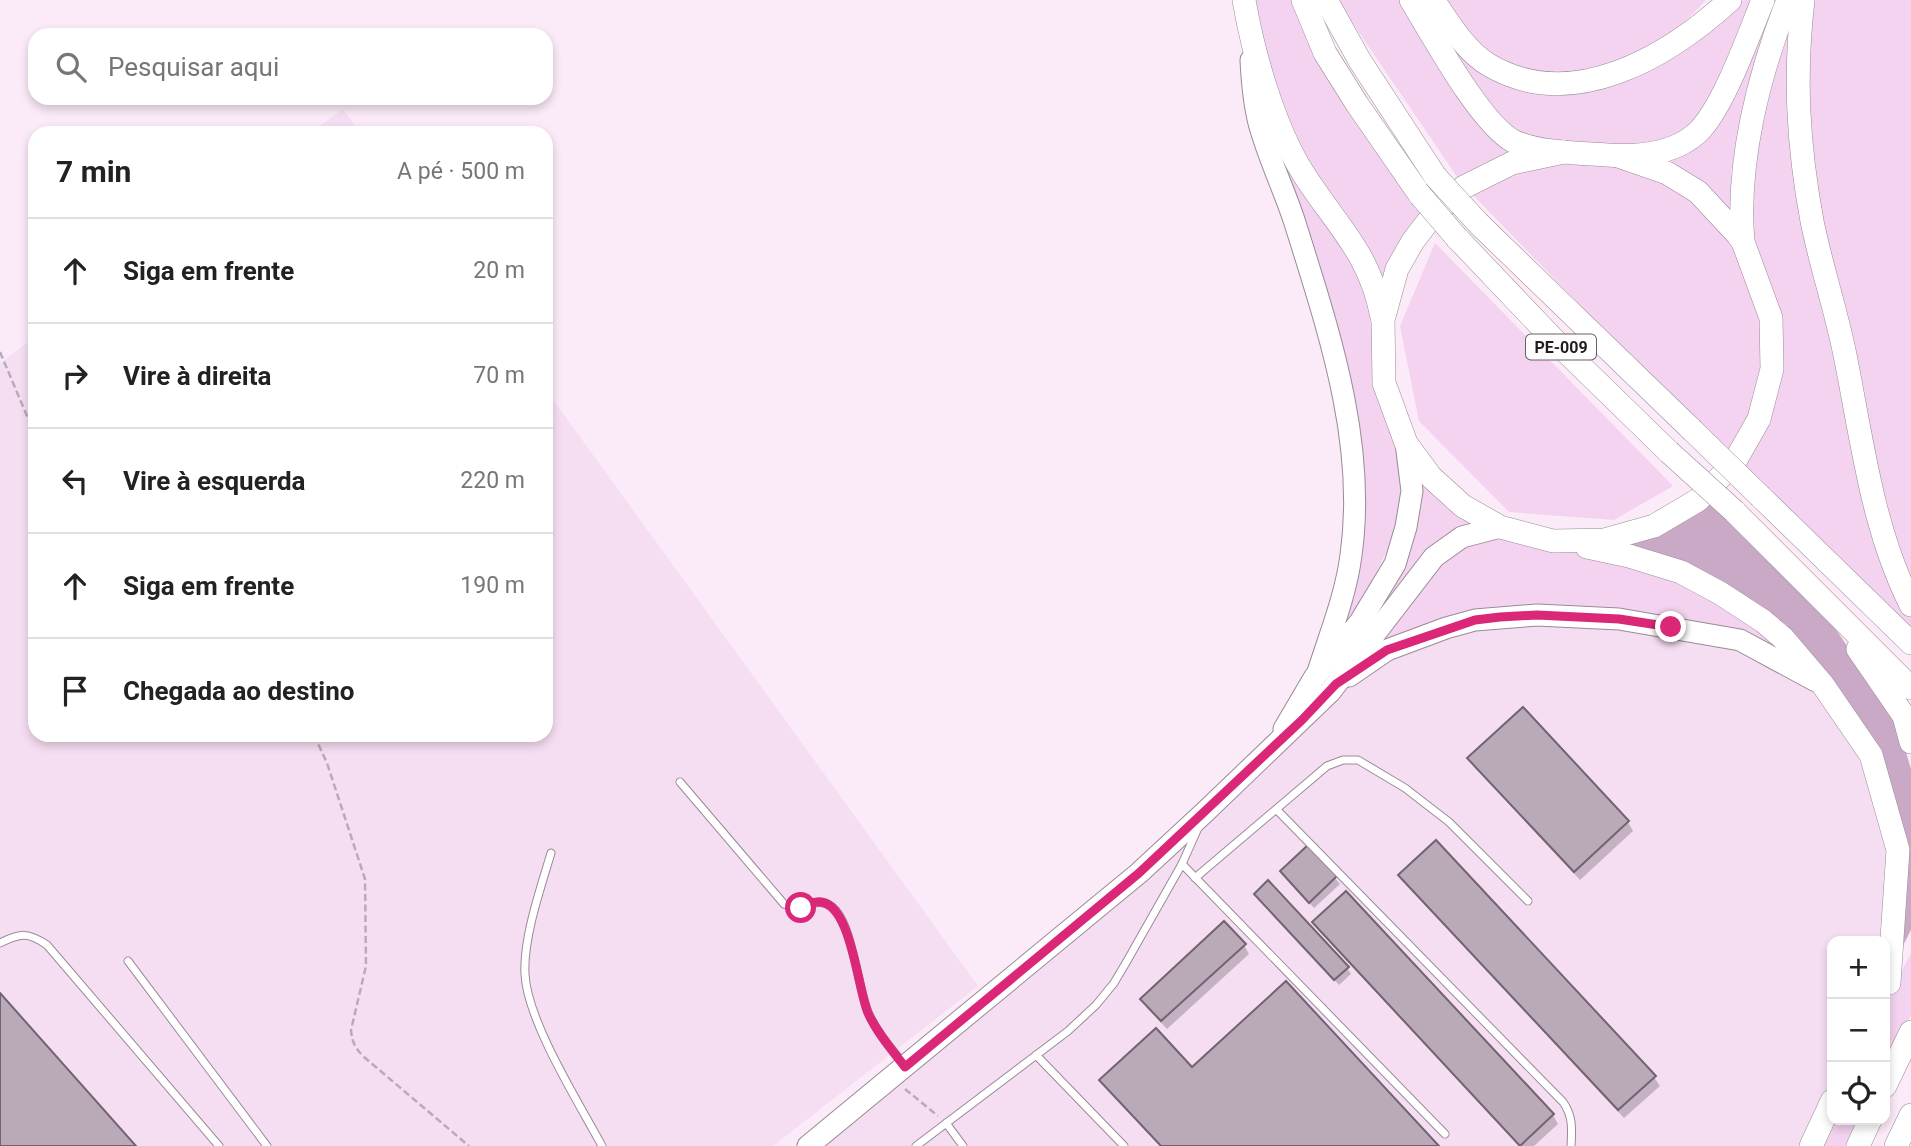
<!DOCTYPE html>
<html lang="pt">
<head>
<meta charset="utf-8">
<style>
  body { margin:0; font-family:Roboto,sans-serif; background:#f2f2f2; color:#222 }
  .controls { position:absolute; right:21px; bottom:21px; display:grid; overflow:hidden; border-radius:14px; box-shadow:0 4px 10px #0003 }
  .controls button { width:63px; height:63px; display:grid; place-items:center; padding:0; border:0; border-bottom:2px solid #e0e0e0; background:#fff; color:#222; font:35px sans-serif }
  .stop { position:absolute; width:21px; height:21px; margin:-16px; border:5px solid #db2777; border-radius:50%; background:#fff }
  .stop.end { background:#db2777; border-color:#fff; box-shadow:0 2px 7px #0008 }
  .list { margin:0; padding:0; list-style:none }
  h2 { display:flex; justify-content:space-between; align-items:center; height:91px; margin:0; padding:0 28px; font-size:30px }
  h2 small { font-size:23px; font-weight:400; color:#767676 }
  .list li { display:grid; grid-template-columns:46px 1fr auto; gap:21px; align-items:center; box-sizing:border-box; height:105px; padding:0 28px; border-top:2px solid #e0e0e0 }
  .list b { display:block; font-size:26px; white-space:nowrap }
  .list em { font-size:23px; font-style:normal; color:#767676 }
  .icon { flex:none; width:38px; height:38px; fill:none; stroke:currentColor; stroke-width:2; stroke-linecap:round; stroke-linejoin:round }
  .map { position:relative; flex:none; width:1911px; height:1146px; overflow:hidden }
  .search { position:absolute; background:#fff; box-shadow:0 4px 10px #0003; left:28px; top:28px; width:525px; height:77px; display:flex; align-items:center; gap:18px; box-sizing:border-box; padding:0 24px; border-radius:21px; color:#767676; font-size:26px }
  .panel { position:absolute; background:#fff; box-shadow:0 4px 10px #0003; left:28px; top:126px; width:525px; height:616px; border-radius:21px }
  .map>svg:first-child { display:block }
</style>
</head>
<body>
<div class="map">
<svg width="1911" height="1146" viewBox="0 0 1911 1146">
  <rect width="100%" height="100%" fill="#fbeaf8"/>
  <!-- built -->
  <g fill="#f6def2">
    <path d="M 343,109 L 360,133 L 310,133 Z"/>
    <path d="M 35,337 L 35,735 L 546,735 L 546,390 L 978,986 L 773,1146 L 0,1146 L 0,363 Z"/>
    <path d="M 1475,620 L 1710,633 L 1823,685 L 1889,812 L 1885,941 L 1832,941 L 1832,1101 L 1811,1146 L 808,1146 L 1279,741 L 1336,684 Z"/>
  </g>
  <!-- green -->
  <g fill="#f3d3ef" fill-rule="evenodd">
    <path d="M 1247,0 L 1298,0 L 1433,215 L 1383,320 L 1410,451 L 1493,523 L 1462,533 L 1302,720 L 1402,538 L 1396,532 L 1369,588 L 1326,653 L 1341,607 L 1350,438 L 1274,169 Z"/>
    <path d="M 1337,0 L 1433,0 L 1488,64 L 1595,79 L 1666,62 L 1744,0 L 1782,0 L 1731,171 L 1738,235 L 1771,318 L 1759,419 L 1734,463 L 1471,193 L 1564,152 L 1464,187 ZM 1682,143 L 1666,173 L 1619,155 Z"/>
    <path d="M 1443,0 L 1706,0 C 1698,8 1691,17 1683,23 C 1635,62 1561,89 1502,62 C 1479,51 1458,20 1443,0 Z"/>
    <path d="M 1792,0 L 1790,81 L 1911,613 L 1911,633 L 1741,463 L 1777,371 L 1749,242 L 1739,177 Z"/>
    <path d="M 1805,0 L 1911,0 L 1911,585 L 1864,442 L 1814,206 Z"/>
    <path d="M 1435,243 L 1673,486 L 1614,520 L 1509,512 L 1419,421 L 1400,326 Z"/>
    <path d="M 1516,535 L 1665,571 L 1742,611 L 1796,663 L 1573,607 L 1374,653 L 1431,566 L 1484,538 Z"/>
    <path d="M 1911,953 L 1911,1015 L 1885,1066 L 1885,1003 Z"/>
    <path d="M 1832,1120 L 1860,1120 L 1852,1146 L 1811,1146 Z"/>
  </g>
  <!-- forest -->
  <path fill="#caa9c6" d="M 1709,496 L 1826,615 L 1895,716 L 1911,769 L 1911,930 L 1894,963 L 1897,924 L 1877,755 L 1786,624 L 1683,568 L 1601,543 Z"/>
  <!-- shadow -->
  <g fill="#0003">
    <path d="M 1523,709 L 1628,822 L 1633,831 L 1580,880 L 1474,767 L 1469,758 Z"/>
    <path d="M 1308,847 L 1340,884 L 1314,908 L 1282,872 Z"/>
    <path d="M 1400,875 L 1654,1077 L 1660,1086 L 1624,1118 L 1406,884 Z"/>
    <path d="M 1346,893 L 1553,1115 L 1558,1124 L 1534,1146 L 1519,1146 L 1320,932 L 1314,923 Z"/>
    <path d="M 1256,894 L 1347,968 L 1351,974 L 1339,985 Z"/>
    <path d="M 1244,945 L 1249,954 L 1167,1029 L 1147,1008 L 1142,999 Z"/>
    <path d="M 1102,1080 L 1437,1146 L 1160,1146 L 1107,1089 Z"/>
  </g>
  <!-- building -->
  <g fill="#baaab8" stroke="#726370" stroke-width="2">
    <path d="M 1523,707 L 1629,821 L 1574,872 L 1467,758 Z"/>
    <path d="M 1436,840 L 1656,1076 L 1618,1110 L 1398,875 Z"/>
    <path d="M 1308,845 L 1337,876 L 1309,903 L 1280,871 Z"/>
    <path d="M 1268,880 L 1349,967 L 1334,980 L 1254,894 Z"/>
    <path d="M 1346,891 L 1554,1114 L 1520,1146 L 1312,922 Z"/>
    <path d="M 1224,921 L 1246,944 L 1161,1021 L 1140,999 Z"/>
    <path d="M 1286,981 L 1439,1146 L 1161,1146 L 1099,1080 L 1156,1028 L 1192,1067 Z"/>
    <path d="M 0,993 L 136,1146 L 0,1146 Z"/>
  </g>
  <g fill="none" stroke-linecap="round" stroke-linejoin="round">
    <!-- service casing -->
    <g stroke="#998a97" stroke-width="9">
      <g id="service">
        <path d="M 680,782 L 784,904 C 803,912 815,896 831,906 C 853,921 857,989 869,1014 C 877,1032 890,1047 903,1063"/>
        <path d="M 1277,810 L 1563,1102 C 1573,1116 1572,1129 1571,1146"/>
        <path d="M 551,853 C 541,887 523,938 525,974 C 527,1021 579,1103 602,1146"/>
        <path d="M 1182,864 L 1445,1134"/>
        <path d="M 1195,878 L 1327,766 L 1343,760 L 1358,760 L 1405,788 L 1449,822 L 1528,901"/>
        <path d="M 0,943 C 21,933 28,932 47,945 L 219,1146"/>
        <path d="M 128,961 L 267,1146"/>
        <path d="M 1036,1055 L 1124,1146"/>
        <path d="M 946,1123 L 963,1146"/>
        <path d="M 916,1146 L 1068,1031 L 1096,1005 L 1114,983 L 1127,961 L 1182,864 L 1198,828"/>
      </g>
    </g>
    <!-- primary casing -->
    <g stroke="#998a97" stroke-width="23">
      <g id="primary">
        <path d="M 1251,60 C 1252,81 1254,103 1259,123 C 1268,157 1284,189 1295,223 C 1328,329 1367,442 1351,555 C 1346,595 1330,634 1318,672"/>
        <path d="M 1349,676 L 1387,650 L 1446,628 L 1475,620 L 1537,615 L 1619,619 L 1740,640 L 1816,681"/>
        <path d="M 1284,729 L 1314,678 L 1360,622 L 1395,564 L 1406,527 L 1412,491 L 1406,443"/>
        <path d="M 808,1146 L 1139,873 L 1205,812 L 1330,692 L 1434,557 L 1462,537 L 1500,527"/>
      </g>
    </g>
    <!-- trunk casing -->
    <g stroke="#998a97" stroke-width="24">
      <g id="trunk">
        <path d="M 1244,0 C 1253,53 1274,127 1303,173 C 1337,227 1369,251 1382,317"/>
        <path d="M 1303,0 L 1325,53 L 1357,104 L 1420,195"/>
        <path d="M 1326,0 L 1360,61 L 1435,176"/>
        <path d="M 1411,0 C 1432,34 1480,123 1513,141 C 1538,153 1579,153 1607,155 C 1637,157 1674,154 1697,133 C 1723,109 1749,34 1763,0"/>
        <path d="M 1433,0 C 1449,22 1464,50 1489,65 C 1572,114 1668,57 1730,0"/>
        <path d="M 1803,0 C 1794,77 1798,145 1812,221 C 1821,266 1836,310 1845,355 C 1862,439 1872,528 1911,605"/>
        <path d="M 1564,152 L 1512,163 L 1464,187 L 1433,215 L 1413,241 L 1397,269 L 1383,320 L 1384,383 L 1406,443 L 1431,477 L 1463,506 L 1500,527 L 1553,541 L 1604,540 L 1654,526 L 1698,500 L 1734,463 L 1759,419 L 1772,369 L 1771,318 L 1743,242 L 1738,235 L 1698,192 L 1667,173 L 1618,156"/>
        <path d="M 1479,224 L 1691,429"/>
        <path d="M 1457,238 L 1557,343 L 1669,452"/>
        <path d="M 1743,242 C 1736,163 1759,74 1788,0"/>
        <path d="M 1761,497 L 1911,643"/>
        <path d="M 1734,511 L 1911,688"/>
        <path d="M 1587,547 L 1629,556 L 1681,572 L 1720,593 L 1763,621 L 1783,638 L 1823,685 L 1871,755 L 1898,850 L 1889,983"/>
        <path d="M 1858,649 L 1904,716 L 1911,742"/>
        <path d="M 1885,1086 L 1911,1032"/>
        <path d="M 1811,1146 L 1832,1101"/>
        <path d="M 1858,1146 L 1870,1120"/>
        <path d="M 1896,1146 L 1911,1115"/>
      </g>
    </g>
    <!-- path -->
    <g stroke="#b8abb6" stroke-width="2.5" stroke-dasharray="7 3.5" stroke-linecap="butt">
      <path d="M 0,352 L 35,435"/>
      <path d="M 314,735 L 327,763 L 365,879 L 366,966 L 351,1030 C 352,1042 355,1048 364,1057 L 469,1146"/>
      <path d="M 905,1089 L 938,1116"/>
    </g>
    <!-- service -->
    <use href="#service" stroke="#fff" stroke-width="7"/>
    <!-- primary -->
    <use href="#primary" stroke="#fff" stroke-width="21"/>
    <!-- trunk -->
    <use href="#trunk" stroke="#fff" stroke-width="23"/>
    <!-- trunk-bridge casing -->
    <g stroke="#998a97" stroke-width="24" stroke-linecap="butt">
      <g id="trunk-bridge">
        <path d="M 1435,176 L 1479,224"/>
        <path d="M 1420,195 L 1457,238"/>
        <path d="M 1691,429 L 1761,497"/>
        <path d="M 1669,452 L 1734,511"/>
      </g>
    </g>
    <!-- trunk-bridge -->
    <use href="#trunk-bridge" stroke="#fff" stroke-width="23"/>
  </g>
  <g fill="none" stroke-linecap="round" stroke-linejoin="round">
    <!-- route -->
    <path stroke="#db2777" stroke-width="9" d="M 801,908 C 806,906 812,902 817,902 C 851,898 858,991 868,1013 C 877,1033 892,1050 905,1067 L 1139,873 L 1302,720 L 1336,684 L 1387,650 L 1475,620 L 1500,617 L 1537,615 L 1619,619 L 1671,627"/>
  </g>
  <g text-anchor="middle" dominant-baseline="central" stroke-width="7" stroke-linejoin="round" paint-order="stroke">
    <!-- shield labels -->
    <rect fill="#fdfdfd" stroke="#646063" stroke-width="2" x="1526" y="334.5" width="70" height="25" rx="5"/>
    <g font-size="16" font-weight="bold" fill="#221c21">
      <text x="1561" y="347">PE-009</text>
    </g>
  </g>
</svg>
<div class="controls">
<button>+</button>
<button>−</button>
<button><svg class="icon" aria-label="locate" viewBox="0 0 24 24"><circle cx="12" cy="12" r="6"/><path d="M12 2v4M12 18v4M2 12h4M18 12h4"/></svg></button>
</div>
<div class="stop" style="left:801px;top:908px"></div>
<div class="stop end" style="left:1671px;top:627px"></div>
<div class="search"><svg class="icon" aria-label="search" viewBox="0 0 24 24"><circle cx="10" cy="10" r="6"/><path d="M15 15l6 6"/></svg>Pesquisar aqui</div>
<section class="panel">
<h2>7 min<small>A pé · 500 m</small></h2>
<ul class="list">
<li><svg class="icon" aria-label="ahead" viewBox="0 0 24 24"><path d="M12 20V5M6 11l6-6 6 6"/></svg><div><b>Siga em frente</b></div><em>20 m</em></li>
<li><svg class="icon" aria-label="right" viewBox="0 0 24 24"><path d="M7 20v-9h11M14 6l5 5-5 5"/></svg><div><b>Vire à direita</b></div><em>70 m</em></li>
<li><svg class="icon" aria-label="left" viewBox="0 0 24 24"><path d="M17 20v-9H6M10 6l-5 5 5 5"/></svg><div><b>Vire à esquerda</b></div><em>220 m</em></li>
<li><svg class="icon" aria-label="ahead" viewBox="0 0 24 24"><path d="M12 20V5M6 11l6-6 6 6"/></svg><div><b>Siga em frente</b></div><em>190 m</em></li>
<li><svg class="icon" aria-label="arrive" viewBox="0 0 24 24"><path d="M6 21V4h12l-3 4 3 4H6"/></svg><div><b>Chegada ao destino</b></div></li>
</ul>
</section>
</div>
</body>
</html>
